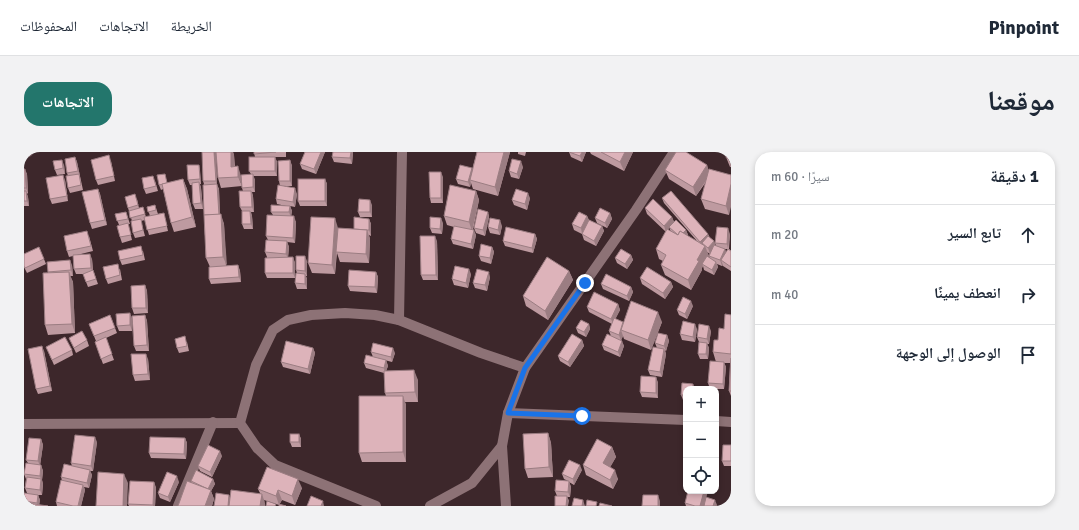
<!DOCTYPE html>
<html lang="ar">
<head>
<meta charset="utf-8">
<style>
  body { margin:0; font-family:Signika,"Noto Naskh Arabic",sans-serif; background:#f2f2f3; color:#1f2937; direction:rtl }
  .controls { position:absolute; right:12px; bottom:12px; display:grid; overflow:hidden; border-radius:8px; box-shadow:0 2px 6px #0003 }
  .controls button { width:36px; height:36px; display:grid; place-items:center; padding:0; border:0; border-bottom:1px solid #e0e1e3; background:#fff; color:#1f2937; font:20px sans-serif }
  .stop { position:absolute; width:12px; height:12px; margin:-9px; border:3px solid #1a73e8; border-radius:50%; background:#fff }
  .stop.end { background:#1a73e8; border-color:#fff; box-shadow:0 1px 4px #0008 }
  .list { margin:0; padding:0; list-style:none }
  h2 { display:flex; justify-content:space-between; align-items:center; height:52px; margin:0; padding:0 16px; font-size:17px }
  h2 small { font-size:13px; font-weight:400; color:#747a83 }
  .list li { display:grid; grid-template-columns:26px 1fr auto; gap:12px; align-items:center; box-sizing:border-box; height:60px; padding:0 16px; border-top:1px solid #e0e1e3 }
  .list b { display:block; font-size:15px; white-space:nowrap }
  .list em { font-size:13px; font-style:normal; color:#747a83 }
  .icon { flex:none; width:22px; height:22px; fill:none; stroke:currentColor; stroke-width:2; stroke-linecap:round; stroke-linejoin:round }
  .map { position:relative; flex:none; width:707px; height:354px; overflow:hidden; direction:ltr; border-radius:16px }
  header { display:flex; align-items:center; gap:24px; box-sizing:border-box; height:56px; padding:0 20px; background:#fff; border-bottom:1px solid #e0e1e3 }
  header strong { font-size:19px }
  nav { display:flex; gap:22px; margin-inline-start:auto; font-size:14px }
  .intro { display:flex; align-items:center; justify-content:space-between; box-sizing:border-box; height:96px; padding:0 24px }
  h1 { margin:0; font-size:28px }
  .button { padding:10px 18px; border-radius:16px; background:#23766c; color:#fff; font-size:14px; font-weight:700 }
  main { display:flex; gap:24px; padding:0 24px }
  aside { flex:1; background:#fff; border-radius:16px; box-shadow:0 2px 6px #0003 }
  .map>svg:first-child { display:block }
</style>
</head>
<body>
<header>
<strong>Pinpoint</strong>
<nav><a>الخريطة</a><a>الاتجاهات</a><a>المحفوظات</a></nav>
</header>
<div class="intro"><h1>موقعنا</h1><a class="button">الاتجاهات</a></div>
<main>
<aside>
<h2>1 دقيقة<small>سيرًا · 60 m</small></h2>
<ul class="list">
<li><svg class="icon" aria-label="ahead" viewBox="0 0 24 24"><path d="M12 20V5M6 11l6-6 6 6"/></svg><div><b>تابع السير</b></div><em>20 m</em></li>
<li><svg class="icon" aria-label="right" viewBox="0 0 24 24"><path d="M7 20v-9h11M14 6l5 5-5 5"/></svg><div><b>انعطف يمينًا</b></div><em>40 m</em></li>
<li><svg class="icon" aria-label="arrive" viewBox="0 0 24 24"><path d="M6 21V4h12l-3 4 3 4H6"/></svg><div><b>الوصول إلى الوجهة</b></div></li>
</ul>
</aside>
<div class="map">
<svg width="707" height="354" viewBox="0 0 707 354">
  <rect width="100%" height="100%" fill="#3d272b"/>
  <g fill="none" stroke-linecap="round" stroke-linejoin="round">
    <!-- street -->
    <g stroke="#8d7276" stroke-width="10">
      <path d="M 0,1 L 4,0"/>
      <path d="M 375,168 L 378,0"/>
      <path d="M 484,261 L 662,268"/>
      <path d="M 692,269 L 707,270"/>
      <path d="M 0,272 L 216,271"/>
      <path d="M 154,354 L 189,270"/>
      <path d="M 352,354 L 251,313 L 233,296 L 216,271 L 232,213 L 249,178 L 264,168 L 287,163 L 321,161 L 351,163 L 375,168 L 457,201 L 501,216"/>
      <path d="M 406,354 L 448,331 L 478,294"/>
      <path d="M 482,354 L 478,294 L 484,261 L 501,216 L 612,58 L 650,0"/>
    </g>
  </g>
  <!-- wall -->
  <g fill="#be9aa0" fill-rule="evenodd">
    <path d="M 192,0 L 209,0 L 210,3 L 211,15 L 218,34 L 197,36 L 194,26 Z"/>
    <path d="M 192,0 L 193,33 L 195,37 L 196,62 L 200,72 L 202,114 L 214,113 L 216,119 L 217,130 L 187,132 L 185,127 L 186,115 L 182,106 L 180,63 L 180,32 L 179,29 Z"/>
    <path d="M 230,0 L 262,0 L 262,5 L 251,5 L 253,10 L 253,24 L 229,24 L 231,28 L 231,40 L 228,40 L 229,44 L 230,60 L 227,60 L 228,64 L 229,77 L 220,77 L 218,72 L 218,59 L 216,55 L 219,39 L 218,36 L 227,22 L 225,19 L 231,5 Z"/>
    <path d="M 281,0 L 301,0 L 292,22 L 278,17 L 276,12 Z"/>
    <path d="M 329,0 L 328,12 L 310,10 L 308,5 Z"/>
    <path d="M 453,0 L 486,0 L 474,44 L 449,37 L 447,31 L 446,35 L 434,32 L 432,27 L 448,18 Z"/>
    <path d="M 494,0 L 502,0 L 501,4 L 494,2 Z"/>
    <path d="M 545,0 L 562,0 L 558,10 L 547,5 Z"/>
    <path d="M 566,0 L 609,0 L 600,19 L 567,2 Z"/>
    <path d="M 707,0 L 707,15 L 706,15 L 702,5 Z"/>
    <path d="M 51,5 L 53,10 L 59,38 L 46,41 L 44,36 L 44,24 L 43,21 Z"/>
    <path d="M 266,8 L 268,14 L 268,34 L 259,34 L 273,42 L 271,55 L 266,54 L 268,59 L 267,64 L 272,70 L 271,91 L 263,90 L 265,95 L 264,105 L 269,105 L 271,111 L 271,126 L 243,126 L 241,121 L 243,105 L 241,100 L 244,88 L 242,84 L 249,63 L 247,60 L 262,54 L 253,52 L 252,47 L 256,34 L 255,29 Z"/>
    <path d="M 87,9 L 91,29 L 74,33 L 72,28 Z"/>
    <path d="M 40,13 L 41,22 L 33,23 L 31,18 Z"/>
    <path d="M 175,13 L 176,18 L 177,32 L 176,32 L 177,36 L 179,57 L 171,57 L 169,52 L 168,33 L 166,33 L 164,28 Z"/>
    <path d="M 683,13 L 684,18 L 707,23 L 705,63 L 681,57 L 677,47 L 682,30 L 672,44 L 645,27 L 641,18 Z"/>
    <path d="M 499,15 L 495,27 L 487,25 L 485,19 Z"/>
    <path d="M 0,17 L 3,22 L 4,41 L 3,42 L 4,45 L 5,54 L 0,54 Z"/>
    <path d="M 141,22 L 143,31 L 159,27 L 163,37 L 172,75 L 150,80 L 147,71 L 139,37 L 137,38 L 135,33 Z"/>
    <path d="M 419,25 L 419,51 L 407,51 L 406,46 Z"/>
    <path d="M 301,27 L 303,32 L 303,54 L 276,54 L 274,49 Z"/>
    <path d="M 41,28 L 44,49 L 28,52 L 26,47 Z"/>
    <path d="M 131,29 L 134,39 L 122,42 L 120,37 Z"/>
    <path d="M 74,37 L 76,42 L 83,73 L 68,77 L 66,71 Z"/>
    <path d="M 452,39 L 455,48 L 449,78 L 452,83 L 449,97 L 429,92 L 427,87 L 430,75 L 423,73 L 420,64 Z"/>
    <path d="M 506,46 L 503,58 L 490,53 L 488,48 Z"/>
    <path d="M 638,46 L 684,82 L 686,86 L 690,89 L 691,93 L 692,94 L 691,91 L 706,82 L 705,97 L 707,99 L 707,119 L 699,114 L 699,113 L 698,114 L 693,112 L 694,115 L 690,123 L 680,118 L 679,114 L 678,116 L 678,118 L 667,138 L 641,123 L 637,113 L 639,109 L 635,107 L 632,97 L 642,80 L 623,62 L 621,56 L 648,65 L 650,70 L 662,78 L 664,83 L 663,84 L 673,89 L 640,51 ZM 645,75 L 647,80 L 644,78 ZM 700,97 L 704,97 L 702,101 L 701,97 ZM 683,100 L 686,102 L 687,100 L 685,104 L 686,106 L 684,105 L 685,104 Z"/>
    <path d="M 113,47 L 115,56 L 119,55 L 122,65 L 126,64 L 123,55 L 131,53 L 134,62 L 140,61 L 144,79 L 125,83 L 121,68 L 117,69 L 121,84 L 111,86 L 109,81 L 108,69 L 104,56 Z"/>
    <path d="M 348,53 L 348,65 L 336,65 L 334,60 Z"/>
    <path d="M 102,60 L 106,72 L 104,72 L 108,88 L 98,91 L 96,85 L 95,73 L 91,62 Z"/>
    <path d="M 464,60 L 465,65 L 461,84 L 452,81 L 450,76 Z"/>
    <path d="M 586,61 L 588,67 L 583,76 L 573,71 L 571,66 Z"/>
    <path d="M 563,64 L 565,68 L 578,74 L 580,79 L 572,94 L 560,88 L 558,82 L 550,78 L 548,72 Z"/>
    <path d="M 345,67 L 347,72 L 347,84 L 345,83 L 346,87 L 345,111 L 316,110 L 313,101 L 311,122 L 288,121 L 284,111 L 314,76 L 330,77 Z"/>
    <path d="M 419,71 L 418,82 L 408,81 L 406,76 Z"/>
    <path d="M 478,74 L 476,83 L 466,81 L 464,75 Z"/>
    <path d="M 511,82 L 513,87 L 509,101 L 481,94 L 479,89 Z"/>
    <path d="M 65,84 L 69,99 L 53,103 L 68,107 L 69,118 L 74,132 L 64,135 L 59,122 L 52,122 L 50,117 L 49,104 L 45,105 L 43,99 Z"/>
    <path d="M 413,89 L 414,128 L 399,128 L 397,123 Z"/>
    <path d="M 468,95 L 470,100 L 467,112 L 457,109 L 455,104 Z"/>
    <path d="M 119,99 L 121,108 L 98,113 L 96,108 Z"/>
    <path d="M 0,102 L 20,107 L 22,112 L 3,121 L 0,115 Z"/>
    <path d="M 607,103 L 609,108 L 603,117 L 593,111 L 591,106 Z"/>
    <path d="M 283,109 L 283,124 L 282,124 L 283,127 L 283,137 L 273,137 L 271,131 L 273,121 L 272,118 Z"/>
    <path d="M 48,113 L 49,124 L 46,124 L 49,130 L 51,181 L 24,183 L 21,173 L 24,120 Z"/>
    <path d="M 96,117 L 98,128 L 84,132 L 82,127 Z"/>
    <path d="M 545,119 L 549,128 L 524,168 L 502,154 L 499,144 Z"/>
    <path d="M 352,120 L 354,125 L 353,141 L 326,139 L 324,134 Z"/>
    <path d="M 447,122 L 444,136 L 430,133 L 428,127 Z"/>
    <path d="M 466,125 L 463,139 L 451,136 L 449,131 Z"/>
    <path d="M 616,126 L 647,130 L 649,135 L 641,147 L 618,132 Z"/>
    <path d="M 577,132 L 607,135 L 609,140 L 605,149 L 579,137 Z"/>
    <path d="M 121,133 L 123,139 L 124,161 L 110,162 L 108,156 Z"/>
    <path d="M 594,152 L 596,158 L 591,167 L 599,170 L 638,170 L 627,198 L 600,187 L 599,184 L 597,188 L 600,194 L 596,205 L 580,198 L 578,193 L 587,184 L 585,179 L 588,172 L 565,160 L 563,155 Z"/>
    <path d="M 669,154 L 663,167 L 655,163 L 653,158 Z"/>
    <path d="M 86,163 L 93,181 L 82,186 L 90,208 L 79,212 L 71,190 L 72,189 L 65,172 Z"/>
    <path d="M 121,163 L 123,169 L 125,199 L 112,199 L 110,194 Z"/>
    <path d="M 707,163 L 707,244 L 705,239 L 706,211 L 700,211 L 702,215 L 700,237 L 686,237 L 684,231 L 692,210 L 689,200 L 694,188 Z"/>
    <path d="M 108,166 L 108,179 L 95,179 L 93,174 Z"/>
    <path d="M 565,172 L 566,177 L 562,185 L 554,181 L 552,176 Z"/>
    <path d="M 673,177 L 671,190 L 658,188 L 656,182 Z"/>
    <path d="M 687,179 L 685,192 L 683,192 L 685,196 L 684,207 L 676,207 L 674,202 L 675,190 L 673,185 Z"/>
    <path d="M 643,183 L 645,189 L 642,199 L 641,198 L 642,202 L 638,225 L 626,223 L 624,218 L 633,196 L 631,191 Z"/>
    <path d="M 45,186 L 63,188 L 65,194 L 52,201 Z"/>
    <path d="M 558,188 L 560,194 L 546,215 L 536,209 L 534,204 Z"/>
    <path d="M 163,190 L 165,199 L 155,201 L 153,196 Z"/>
    <path d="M 22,195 L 48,198 L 49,203 L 30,213 Z"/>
    <path d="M 289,196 L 291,201 L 286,222 L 259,215 L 257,210 Z"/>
    <path d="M 20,199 L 28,239 L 14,242 L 12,237 Z"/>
    <path d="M 347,200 L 371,201 L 368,210 L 349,205 Z"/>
    <path d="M 124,207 L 126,228 L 111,229 L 109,223 Z"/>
    <path d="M 362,208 L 364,214 L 362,219 L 394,228 L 394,250 L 381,250 L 382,253 L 382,310 L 338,310 L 335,301 L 362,244 L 361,241 L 360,221 L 342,216 L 340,211 Z"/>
    <path d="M 632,225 L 634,231 L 634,246 L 618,245 L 616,240 Z"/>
    <path d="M 658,231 L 669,232 L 671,237 L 662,237 L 662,248 L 659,248 L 657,243 Z"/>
    <path d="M 524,281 L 527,291 L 529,325 L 504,326 L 501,317 Z"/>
    <path d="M 275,282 L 277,287 L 277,295 L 268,295 L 266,290 Z"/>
    <path d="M 161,286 L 163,291 L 162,307 L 127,306 L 125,301 Z"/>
    <path d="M 17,287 L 19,293 L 16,313 L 17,313 L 19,319 L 18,328 L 19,332 L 18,343 L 14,343 L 16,348 L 15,353 L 24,354 L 0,354 L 0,341 L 3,341 L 1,336 L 2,327 L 0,322 L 4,311 L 2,308 Z"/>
    <path d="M 73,290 L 69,319 L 66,319 L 68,323 L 65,336 L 60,335 L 61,338 L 57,354 L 33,354 L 32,350 L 38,328 L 37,325 L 48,314 L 47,311 Z"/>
    <path d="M 707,293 L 707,314 L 700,314 L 698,309 Z"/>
    <path d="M 588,295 L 592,305 L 586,315 L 594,327 L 589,337 L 562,323 L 559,313 Z"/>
    <path d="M 198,304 L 188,325 L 176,319 L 174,314 Z"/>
    <path d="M 558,318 L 550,333 L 545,330 L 547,335 L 546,345 L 543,345 L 545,349 L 533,344 L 531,339 L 544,329 L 540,327 L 538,322 Z"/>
    <path d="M 189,327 L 191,332 L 187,339 L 190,347 L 188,354 L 154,354 L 168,331 L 167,329 Z"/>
    <path d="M 130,330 L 132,336 L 131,354 L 105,354 L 104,352 Z"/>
    <path d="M 155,330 L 146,350 L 136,346 L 134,341 Z"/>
    <path d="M 278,336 L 271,353 L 258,348 L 255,353 L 240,348 L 241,351 L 234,337 Z"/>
    <path d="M 661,351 L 680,354 L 662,354 Z"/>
  </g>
  <!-- shaded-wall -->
  <g fill="#9b7d82">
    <path d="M 190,0 L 192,0 L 193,33 L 195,37 L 196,69 L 195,64 L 193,33 L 192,29 Z"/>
    <path d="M 207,0 L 209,0 L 210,3 L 211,25 L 207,15 Z"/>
    <path d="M 297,0 L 301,0 L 292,22 L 290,17 Z"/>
    <path d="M 327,0 L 329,0 L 328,12 L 326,6 Z"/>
    <path d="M 480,0 L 486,0 L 474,44 L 471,35 Z"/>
    <path d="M 558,0 L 562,0 L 558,10 L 556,4 Z"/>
    <path d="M 601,0 L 609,0 L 600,19 L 596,10 Z"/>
    <path d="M 51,5 L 53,10 L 56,24 L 54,19 Z"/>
    <path d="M 251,5 L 253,10 L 253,24 L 251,19 Z"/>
    <path d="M 38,8 L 40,13 L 41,22 L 39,16 Z"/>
    <path d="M 266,8 L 268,14 L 268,34 L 266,29 Z"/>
    <path d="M 497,9 L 499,15 L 495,27 L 493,22 Z"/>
    <path d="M 683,13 L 686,22 L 672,44 L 669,35 Z"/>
    <path d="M 214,14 L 217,24 L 218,34 L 214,25 Z"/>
    <path d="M 448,16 L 450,21 L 446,28 L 447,31 L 446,35 L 444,30 Z"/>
    <path d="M 1,17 L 3,22 L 4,41 L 2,36 Z"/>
    <path d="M 417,20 L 419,25 L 419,51 L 417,46 Z"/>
    <path d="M 229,22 L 231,28 L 231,40 L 229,35 Z"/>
    <path d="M 39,23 L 41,28 L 44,49 L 43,44 Z"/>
    <path d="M 159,27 L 163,37 L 172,75 L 168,65 Z"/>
    <path d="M 301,27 L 303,32 L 303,54 L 301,49 Z"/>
    <path d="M 175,30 L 177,36 L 179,57 L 177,51 Z"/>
    <path d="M 707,32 L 707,55 L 705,63 L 702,54 Z"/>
    <path d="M 271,36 L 273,42 L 271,55 L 269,50 Z"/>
    <path d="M 74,37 L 76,42 L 83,73 L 81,68 Z"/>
    <path d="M 2,39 L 4,45 L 5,54 L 3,49 Z"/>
    <path d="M 227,39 L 229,44 L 230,60 L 228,55 Z"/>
    <path d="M 452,39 L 455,48 L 448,79 L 445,70 Z"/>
    <path d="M 504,41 L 506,46 L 503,58 L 501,52 Z"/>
    <path d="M 346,48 L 348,53 L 348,65 L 346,60 Z"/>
    <path d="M 266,54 L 268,59 L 267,66 L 265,60 Z"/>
    <path d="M 226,59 L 228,64 L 229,77 L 227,72 Z"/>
    <path d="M 464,60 L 465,65 L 461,84 L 459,78 Z"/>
    <path d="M 586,61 L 588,67 L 583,76 L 581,71 Z"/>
    <path d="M 197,62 L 200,72 L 203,114 L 199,105 Z"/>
    <path d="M 270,64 L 272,70 L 271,91 L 269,86 Z"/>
    <path d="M 563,64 L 565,69 L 558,82 L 557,76 Z"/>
    <path d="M 648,65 L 650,70 L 642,80 L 640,74 Z"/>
    <path d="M 311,66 L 314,76 L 311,122 L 308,113 Z"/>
    <path d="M 417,66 L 419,71 L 418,82 L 416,77 Z"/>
    <path d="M 345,67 L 347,72 L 347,84 L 345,78 Z"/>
    <path d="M 476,68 L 478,74 L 476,83 L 474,78 Z"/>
    <path d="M 578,74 L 580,79 L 572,94 L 570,89 Z"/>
    <path d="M 704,76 L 706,82 L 704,97 L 703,92 Z"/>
    <path d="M 343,78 L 346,87 L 345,111 L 342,102 Z"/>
    <path d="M 450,78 L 452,83 L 449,97 L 447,92 Z"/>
    <path d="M 662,78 L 664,83 L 657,90 L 655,85 Z"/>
    <path d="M 511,82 L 513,87 L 509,101 L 508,96 Z"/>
    <path d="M 684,82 L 686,88 L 678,91 L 679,94 L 678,95 L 676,90 Z"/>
    <path d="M 411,84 L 413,89 L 414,128 L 412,123 Z"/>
    <path d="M 263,89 L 265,95 L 264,107 L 262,102 Z"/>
    <path d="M 690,89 L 692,95 L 686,102 L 684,96 Z"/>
    <path d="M 681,94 L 685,104 L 679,113 L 678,112 L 679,114 L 678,116 L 678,118 L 667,138 L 664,128 L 673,108 Z"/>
    <path d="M 468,95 L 470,100 L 467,112 L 466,106 Z"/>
    <path d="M 701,97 L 703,102 L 697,108 L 699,113 L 698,114 L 696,108 Z"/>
    <path d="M 66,102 L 68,107 L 69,121 L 67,116 Z"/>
    <path d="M 607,103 L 609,108 L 603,117 L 601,112 Z"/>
    <path d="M 281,104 L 283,109 L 283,124 L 281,119 Z"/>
    <path d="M 269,105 L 271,111 L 271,126 L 269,121 Z"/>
    <path d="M 46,108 L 48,113 L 49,124 L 47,118 Z"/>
    <path d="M 692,110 L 694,115 L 690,123 L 688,118 Z"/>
    <path d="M 214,113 L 216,119 L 217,130 L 215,125 Z"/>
    <path d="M 445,117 L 447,122 L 444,136 L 442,131 Z"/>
    <path d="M 545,119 L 549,128 L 524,168 L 521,159 Z"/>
    <path d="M 45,120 L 49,130 L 51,181 L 48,172 Z"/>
    <path d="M 352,120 L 354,125 L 353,141 L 351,135 Z"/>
    <path d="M 465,120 L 466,125 L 463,139 L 461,133 Z"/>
    <path d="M 281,122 L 283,127 L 283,137 L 281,132 Z"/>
    <path d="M 647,130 L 649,135 L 641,147 L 639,141 Z"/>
    <path d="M 121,133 L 123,139 L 124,161 L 122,156 Z"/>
    <path d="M 607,135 L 609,140 L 605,149 L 603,144 Z"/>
    <path d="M 667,149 L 669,154 L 663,167 L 661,162 Z"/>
    <path d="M 594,152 L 596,158 L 589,172 L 587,167 Z"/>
    <path d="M 634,160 L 638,170 L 627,198 L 624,188 Z"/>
    <path d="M 106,161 L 108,166 L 108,179 L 106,173 Z"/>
    <path d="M 121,163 L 123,169 L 125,199 L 123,193 Z"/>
    <path d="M 565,172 L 566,177 L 562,185 L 560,180 Z"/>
    <path d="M 671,172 L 673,177 L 671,190 L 669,185 Z"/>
    <path d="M 685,174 L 687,179 L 685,192 L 683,187 Z"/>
    <path d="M 597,178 L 599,184 L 597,189 L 595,183 Z"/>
    <path d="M 643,183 L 645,189 L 642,199 L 640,194 Z"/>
    <path d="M 558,188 L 560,194 L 546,215 L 544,210 Z"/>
    <path d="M 598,189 L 600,194 L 596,205 L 594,200 Z"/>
    <path d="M 683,191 L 685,196 L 684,207 L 682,202 Z"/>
    <path d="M 18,194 L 20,199 L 28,239 L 26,234 Z"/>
    <path d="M 289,196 L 291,201 L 286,222 L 284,217 Z"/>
    <path d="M 369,196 L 371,201 L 368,210 L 367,205 Z"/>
    <path d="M 640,197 L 642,202 L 638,225 L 636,220 Z"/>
    <path d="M 122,202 L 124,207 L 126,228 L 124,222 Z"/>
    <path d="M 362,208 L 364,214 L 361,222 L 360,216 Z"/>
    <path d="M 700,210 L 702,215 L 700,237 L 699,232 Z"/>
    <path d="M 390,218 L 394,228 L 394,250 L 391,240 Z"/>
    <path d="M 632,225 L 634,231 L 634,246 L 632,241 Z"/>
    <path d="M 379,244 L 382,253 L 382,310 L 379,300 Z"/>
    <path d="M 524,281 L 527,291 L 529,325 L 525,315 Z"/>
    <path d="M 275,282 L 277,287 L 277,295 L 275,290 Z"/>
    <path d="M 71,285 L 73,290 L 69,319 L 67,314 Z"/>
    <path d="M 161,286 L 163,291 L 162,307 L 160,302 Z"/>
    <path d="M 17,287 L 19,293 L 16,314 L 14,309 Z"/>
    <path d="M 588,295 L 592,305 L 583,321 L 579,311 Z"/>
    <path d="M 196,299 L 198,304 L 188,325 L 186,320 Z"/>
    <path d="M 692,299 L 693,301 L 693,312 L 692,310 Z"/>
    <path d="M 17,313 L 19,319 L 18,328 L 19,332 L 18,343 L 16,338 L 17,328 L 16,324 Z"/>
    <path d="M 556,313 L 558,318 L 550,333 L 549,327 Z"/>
    <path d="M 66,318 L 68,323 L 65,336 L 63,331 Z"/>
    <path d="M 591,318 L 594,327 L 589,337 L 586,328 Z"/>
    <path d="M 100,322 L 104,331 L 103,354 L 99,354 Z"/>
    <path d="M 153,324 L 155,330 L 146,350 L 144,345 Z"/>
    <path d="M 189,327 L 191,332 L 187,339 L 190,347 L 188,354 L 181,354 L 184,337 Z"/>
    <path d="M 274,327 L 278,336 L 271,353 L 268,344 Z"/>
    <path d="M 545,329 L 547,335 L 546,345 L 544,340 Z"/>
    <path d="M 130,330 L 132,336 L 131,354 L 129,354 L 129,353 Z"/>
    <path d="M 59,333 L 61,338 L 57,354 L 54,354 Z"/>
    <path d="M 254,338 L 258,348 L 255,353 L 252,344 Z"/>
    <path d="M 680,339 L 684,339 L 680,354 L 676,354 Z"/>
    <path d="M 238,342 L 241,351 L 241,354 L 236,354 Z"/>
    <path d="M 14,343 L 16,348 L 15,354 L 14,354 L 13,351 Z"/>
    <path d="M 205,343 L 207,348 L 206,354 L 204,354 Z"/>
    <path d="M 634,343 L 636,349 L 636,354 L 634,354 Z"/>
    <path d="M 543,344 L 545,349 L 544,354 L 542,354 Z"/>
    <path d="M 559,348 L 561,354 L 558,354 Z"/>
    <path d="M 691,348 L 693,353 L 693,354 L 689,354 Z"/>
    <path d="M 299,349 L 300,354 L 297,354 Z"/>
  </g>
  <!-- building -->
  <g fill="#ddb3ba" stroke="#9b7d82">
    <path d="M 178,0 L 190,0 L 192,29 L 179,29 Z"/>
    <path d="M 192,0 L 207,0 L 207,15 L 214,14 L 214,25 L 194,26 Z"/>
    <path d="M 230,0 L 252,0 L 230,2 Z"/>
    <path d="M 281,0 L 297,0 L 290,17 L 276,12 Z"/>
    <path d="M 309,0 L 327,0 L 326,6 L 308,5 Z"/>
    <path d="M 453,0 L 480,0 L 471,35 L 446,28 Z"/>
    <path d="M 545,0 L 558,0 L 556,4 Z"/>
    <path d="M 577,0 L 601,0 L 596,10 Z"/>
    <path d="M 652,0 L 662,0 L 683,13 L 669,35 L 641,18 Z"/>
    <rect x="702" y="0" width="5" height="5"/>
    <path d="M 85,3 L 90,24 L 72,28 L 67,8 Z"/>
    <path d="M 51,5 L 54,19 L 43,21 L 41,7 Z"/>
    <rect x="225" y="5" width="26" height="14"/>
    <path d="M 488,7 L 497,9 L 493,22 L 485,19 Z"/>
    <path d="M 38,8 L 39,16 L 31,18 L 29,9 Z"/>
    <path d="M 266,8 L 266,29 L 255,29 L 254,9 Z"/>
    <path d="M 163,13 L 175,13 L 176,27 L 164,28 Z"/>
    <path d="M 436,13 L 448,16 L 444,30 L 432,27 Z"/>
    <path d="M 0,17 L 1,17 L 2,36 L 0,36 Z"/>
    <path d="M 685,17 L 707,23 L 707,32 L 702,54 L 677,47 Z"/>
    <path d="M 405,20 L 417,20 L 417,46 L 406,46 Z"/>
    <path d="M 55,22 L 57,33 L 44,36 L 42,24 Z"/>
    <path d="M 141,22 L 143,31 L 135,33 L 133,23 Z"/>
    <path d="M 229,22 L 229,35 L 218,36 L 217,23 Z"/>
    <path d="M 39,23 L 43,44 L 26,47 L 22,26 Z"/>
    <path d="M 129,24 L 132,34 L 120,37 L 118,26 Z"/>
    <path d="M 159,27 L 168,65 L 147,71 L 138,32 Z"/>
    <rect x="274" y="27" width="27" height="22"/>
    <path d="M 175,30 L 177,51 L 169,52 L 168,31 Z"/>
    <path d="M 193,32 L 195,63 L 180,63 L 179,33 Z"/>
    <path d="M 254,33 L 271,36 L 269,50 L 252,47 Z"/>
    <path d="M 426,33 L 452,39 L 445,70 L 420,64 Z"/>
    <path d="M 74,37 L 81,68 L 66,71 L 58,40 Z"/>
    <path d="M 492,37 L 504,41 L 501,52 L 488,48 Z"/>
    <path d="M 0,39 L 2,39 L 3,49 L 0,49 Z"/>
    <path d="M 215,39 L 227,39 L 228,55 L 216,55 Z"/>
    <path d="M 647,39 L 684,82 L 676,90 L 638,46 Z"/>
    <path d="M 111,42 L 114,53 L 104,56 L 101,45 Z"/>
    <path d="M 335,47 L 346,48 L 346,60 L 334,60 Z"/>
    <path d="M 629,47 L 648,65 L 640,74 L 621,56 Z"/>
    <path d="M 131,53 L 132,58 L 124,60 L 123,55 Z"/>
    <path d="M 247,53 L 266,54 L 265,60 L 247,60 Z"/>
    <path d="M 119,55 L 121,62 L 106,66 L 105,59 Z"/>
    <path d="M 576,56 L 586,61 L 581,71 L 571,66 Z"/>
    <path d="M 454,57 L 464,60 L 459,78 L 450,76 Z"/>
    <path d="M 218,59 L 226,59 L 227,72 L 218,72 Z"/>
    <path d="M 102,60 L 104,67 L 93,69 L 91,62 Z"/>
    <path d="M 555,60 L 563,64 L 557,76 L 548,72 Z"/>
    <path d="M 140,61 L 143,74 L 123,78 L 120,65 Z"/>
    <path d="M 197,62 L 199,105 L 182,106 L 180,63 Z"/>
    <path d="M 243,63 L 270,64 L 269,86 L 242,84 Z"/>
    <path d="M 287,65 L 311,66 L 308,113 L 284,111 Z"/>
    <path d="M 330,65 L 345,67 L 345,78 L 343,78 L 330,77 Z"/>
    <path d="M 406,65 L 417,66 L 416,77 L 406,76 Z"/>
    <path d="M 466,66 L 476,68 L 474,78 L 464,75 Z"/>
    <path d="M 117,67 L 119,78 L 109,81 L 107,69 Z"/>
    <path d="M 565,68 L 578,74 L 570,89 L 558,82 Z"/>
    <path d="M 652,68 L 662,78 L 659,81 L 656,79 L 654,83 L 645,75 Z"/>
    <path d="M 104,71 L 107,83 L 96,85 L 93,74 Z"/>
    <path d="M 430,74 L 450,78 L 447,92 L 427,87 Z"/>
    <path d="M 482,75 L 511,82 L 508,96 L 479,89 Z"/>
    <path d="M 693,75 L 704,76 L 703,92 L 691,91 Z"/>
    <path d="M 314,76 L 343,78 L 342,102 L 312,100 Z"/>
    <path d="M 643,77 L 654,83 L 656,79 L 681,94 L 673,108 L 675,109 L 664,128 L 637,113 L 642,103 L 632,97 Z"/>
    <path d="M 63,79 L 67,94 L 43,99 L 40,84 Z"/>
    <path d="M 396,84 L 411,84 L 412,123 L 397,123 Z"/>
    <path d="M 684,84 L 690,89 L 684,96 L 678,91 Z"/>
    <path d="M 242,88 L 263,89 L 262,102 L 241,100 Z"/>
    <path d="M 457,92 L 468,95 L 466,106 L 455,104 Z"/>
    <path d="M 690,93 L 701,97 L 696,108 L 685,104 Z"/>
    <path d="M 117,94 L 119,103 L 96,108 L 94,99 Z"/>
    <path d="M 15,95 L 20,107 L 1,116 L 0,114 L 0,102 Z"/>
    <path d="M 597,97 L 607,103 L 601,112 L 591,106 Z"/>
    <path d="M 704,97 L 707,99 L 707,115 L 697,108 Z"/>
    <path d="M 66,102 L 67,116 L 50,117 L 49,103 Z"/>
    <path d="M 272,104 L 281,104 L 281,119 L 272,118 Z"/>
    <path d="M 683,104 L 692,110 L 688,118 L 678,112 Z"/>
    <path d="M 269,105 L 269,121 L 241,121 L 241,106 Z"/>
    <path d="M 523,105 L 545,119 L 521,159 L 499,144 Z"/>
    <path d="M 46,108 L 47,118 L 24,120 L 23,110 Z"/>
    <path d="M 94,112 L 96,123 L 82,127 L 79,115 Z"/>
    <path d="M 214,113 L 215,125 L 185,127 L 185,115 Z"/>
    <path d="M 431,114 L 445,117 L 442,131 L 428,127 Z"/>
    <path d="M 623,115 L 647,130 L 639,141 L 616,126 Z"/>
    <path d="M 453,117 L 465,120 L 461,133 L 449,131 Z"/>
    <path d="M 69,118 L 72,127 L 62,130 L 59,122 Z"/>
    <path d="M 325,118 L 352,120 L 351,135 L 324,134 Z"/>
    <path d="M 45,120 L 48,172 L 21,173 L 19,121 Z"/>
    <path d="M 272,121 L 281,122 L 281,132 L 271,131 Z"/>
    <path d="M 582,122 L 607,135 L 603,144 L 577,132 Z"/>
    <path d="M 121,133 L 122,156 L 108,156 L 107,134 Z"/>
    <path d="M 570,140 L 594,152 L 587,167 L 563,155 Z"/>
    <path d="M 659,145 L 667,149 L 661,162 L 653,158 Z"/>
    <path d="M 607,149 L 634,160 L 624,188 L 597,178 Z"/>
    <path d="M 106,161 L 106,173 L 93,174 L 92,162 Z"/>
    <path d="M 701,162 L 707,163 L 707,202 L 689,200 L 690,188 L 694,188 L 695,176 L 700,177 Z"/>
    <path d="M 86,163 L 91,176 L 70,184 L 65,172 Z"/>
    <path d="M 121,163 L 123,193 L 110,194 L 108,164 Z"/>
    <path d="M 590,166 L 599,170 L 595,183 L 585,179 Z"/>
    <path d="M 557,168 L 565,172 L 560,180 L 552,176 Z"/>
    <path d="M 659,169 L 671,172 L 669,185 L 656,182 Z"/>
    <path d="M 675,172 L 685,174 L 683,187 L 673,185 Z"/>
    <path d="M 58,179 L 63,188 L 50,196 L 45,186 Z"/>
    <path d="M 634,181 L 643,183 L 640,194 L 631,191 Z"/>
    <path d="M 548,182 L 558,188 L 544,210 L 534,204 Z"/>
    <path d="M 583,182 L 598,189 L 594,200 L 578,193 Z"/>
    <path d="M 161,184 L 163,194 L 153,196 L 151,187 Z"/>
    <path d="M 41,185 L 48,198 L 28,208 L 22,195 Z"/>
    <path d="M 82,185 L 88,202 L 77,207 L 71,190 Z"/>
    <path d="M 262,189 L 289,196 L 284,217 L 257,210 Z"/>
    <path d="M 675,190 L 683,191 L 682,202 L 674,202 Z"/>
    <path d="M 349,191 L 369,196 L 367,205 L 347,200 Z"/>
    <path d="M 18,194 L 26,234 L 12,237 L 4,197 Z"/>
    <path d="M 629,195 L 640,197 L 636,220 L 624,218 Z"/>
    <path d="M 107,202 L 122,202 L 124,222 L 109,223 Z"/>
    <path d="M 342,203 L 362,208 L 360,216 L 340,211 Z"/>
    <path d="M 707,206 L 707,239 L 705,239 Z"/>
    <path d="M 686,209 L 700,210 L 699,232 L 684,231 Z"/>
    <path d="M 390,218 L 391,240 L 361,241 L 360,219 Z"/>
    <path d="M 617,224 L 632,225 L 632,241 L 616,240 Z"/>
    <path d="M 658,231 L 669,232 L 669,237 L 662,237 L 662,243 L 657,243 Z"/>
    <path d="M 335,244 L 379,244 L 379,300 L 335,301 Z"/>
    <path d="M 524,281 L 525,315 L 501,317 L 499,282 Z"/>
    <rect x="266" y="282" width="9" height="8"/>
    <path d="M 51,283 L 71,285 L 67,314 L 47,311 Z"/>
    <path d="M 126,285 L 161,286 L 160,302 L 125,301 Z"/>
    <path d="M 5,286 L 17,287 L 14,309 L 2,308 Z"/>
    <path d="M 573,287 L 588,295 L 579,311 L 591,318 L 586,328 L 559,313 Z"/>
    <path d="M 184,293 L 196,299 L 186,320 L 174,314 Z"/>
    <path d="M 699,293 L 707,293 L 707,309 L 698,309 Z"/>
    <path d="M 545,308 L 556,313 L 549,327 L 538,322 Z"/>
    <path d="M 2,311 L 17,313 L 16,324 L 0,322 Z"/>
    <path d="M 40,312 L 66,318 L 63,331 L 37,325 Z"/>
    <path d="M 243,315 L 274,327 L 268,344 L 254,338 L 252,344 L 234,337 Z"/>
    <path d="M 172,318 L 189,327 L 184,337 L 167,329 Z"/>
    <path d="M 74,320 L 100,322 L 99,354 L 72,354 Z"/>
    <path d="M 143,320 L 153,324 L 144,345 L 134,341 Z"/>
    <path d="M 3,325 L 17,327 L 16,338 L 1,336 Z"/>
    <path d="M 37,328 L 59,333 L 54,354 L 49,354 L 32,350 Z"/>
    <path d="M 532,328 L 545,329 L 544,340 L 531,339 Z"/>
    <path d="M 106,329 L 130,330 L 129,353 L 104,352 Z"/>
    <path d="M 163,329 L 187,338 L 181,354 L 154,354 Z"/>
    <path d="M 207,338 L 238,342 L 236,354 L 205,354 Z"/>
    <path d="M 664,339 L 680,339 L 676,354 L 671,354 L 661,351 Z"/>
    <path d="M 0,341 L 14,343 L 13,351 L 0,349 Z"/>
    <path d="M 192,341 L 205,343 L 204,354 L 190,354 Z"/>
    <path d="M 619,343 L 634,343 L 634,354 L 618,354 Z"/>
    <path d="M 287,344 L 299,349 L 297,354 L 283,354 Z"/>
    <path d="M 531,344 L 543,344 L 542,354 L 531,354 Z"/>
    <path d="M 682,345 L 691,348 L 689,354 L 680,354 Z"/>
    <path d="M 550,346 L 559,348 L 558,354 L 548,354 Z"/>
    <path d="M 563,348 L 573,350 L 572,354 L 562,354 Z"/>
    <path d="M 243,349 L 252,352 L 251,354 L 242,354 Z"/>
    <path d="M 3,351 L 24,354 L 3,354 Z"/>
    <path d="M 576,351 L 588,354 L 575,354 Z"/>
    <path d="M 255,352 L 262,354 L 255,354 Z"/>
  </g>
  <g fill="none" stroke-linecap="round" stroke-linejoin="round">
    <!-- route -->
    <path stroke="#1a73e8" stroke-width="5" d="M 558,264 L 484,261 L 501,216 L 561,131"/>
  </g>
</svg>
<div class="controls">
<button>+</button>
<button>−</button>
<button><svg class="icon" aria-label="locate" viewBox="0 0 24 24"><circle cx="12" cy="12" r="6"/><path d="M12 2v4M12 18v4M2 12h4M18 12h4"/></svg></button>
</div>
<div class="stop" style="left:558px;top:264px"></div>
<div class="stop end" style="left:561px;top:131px"></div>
</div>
</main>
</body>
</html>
